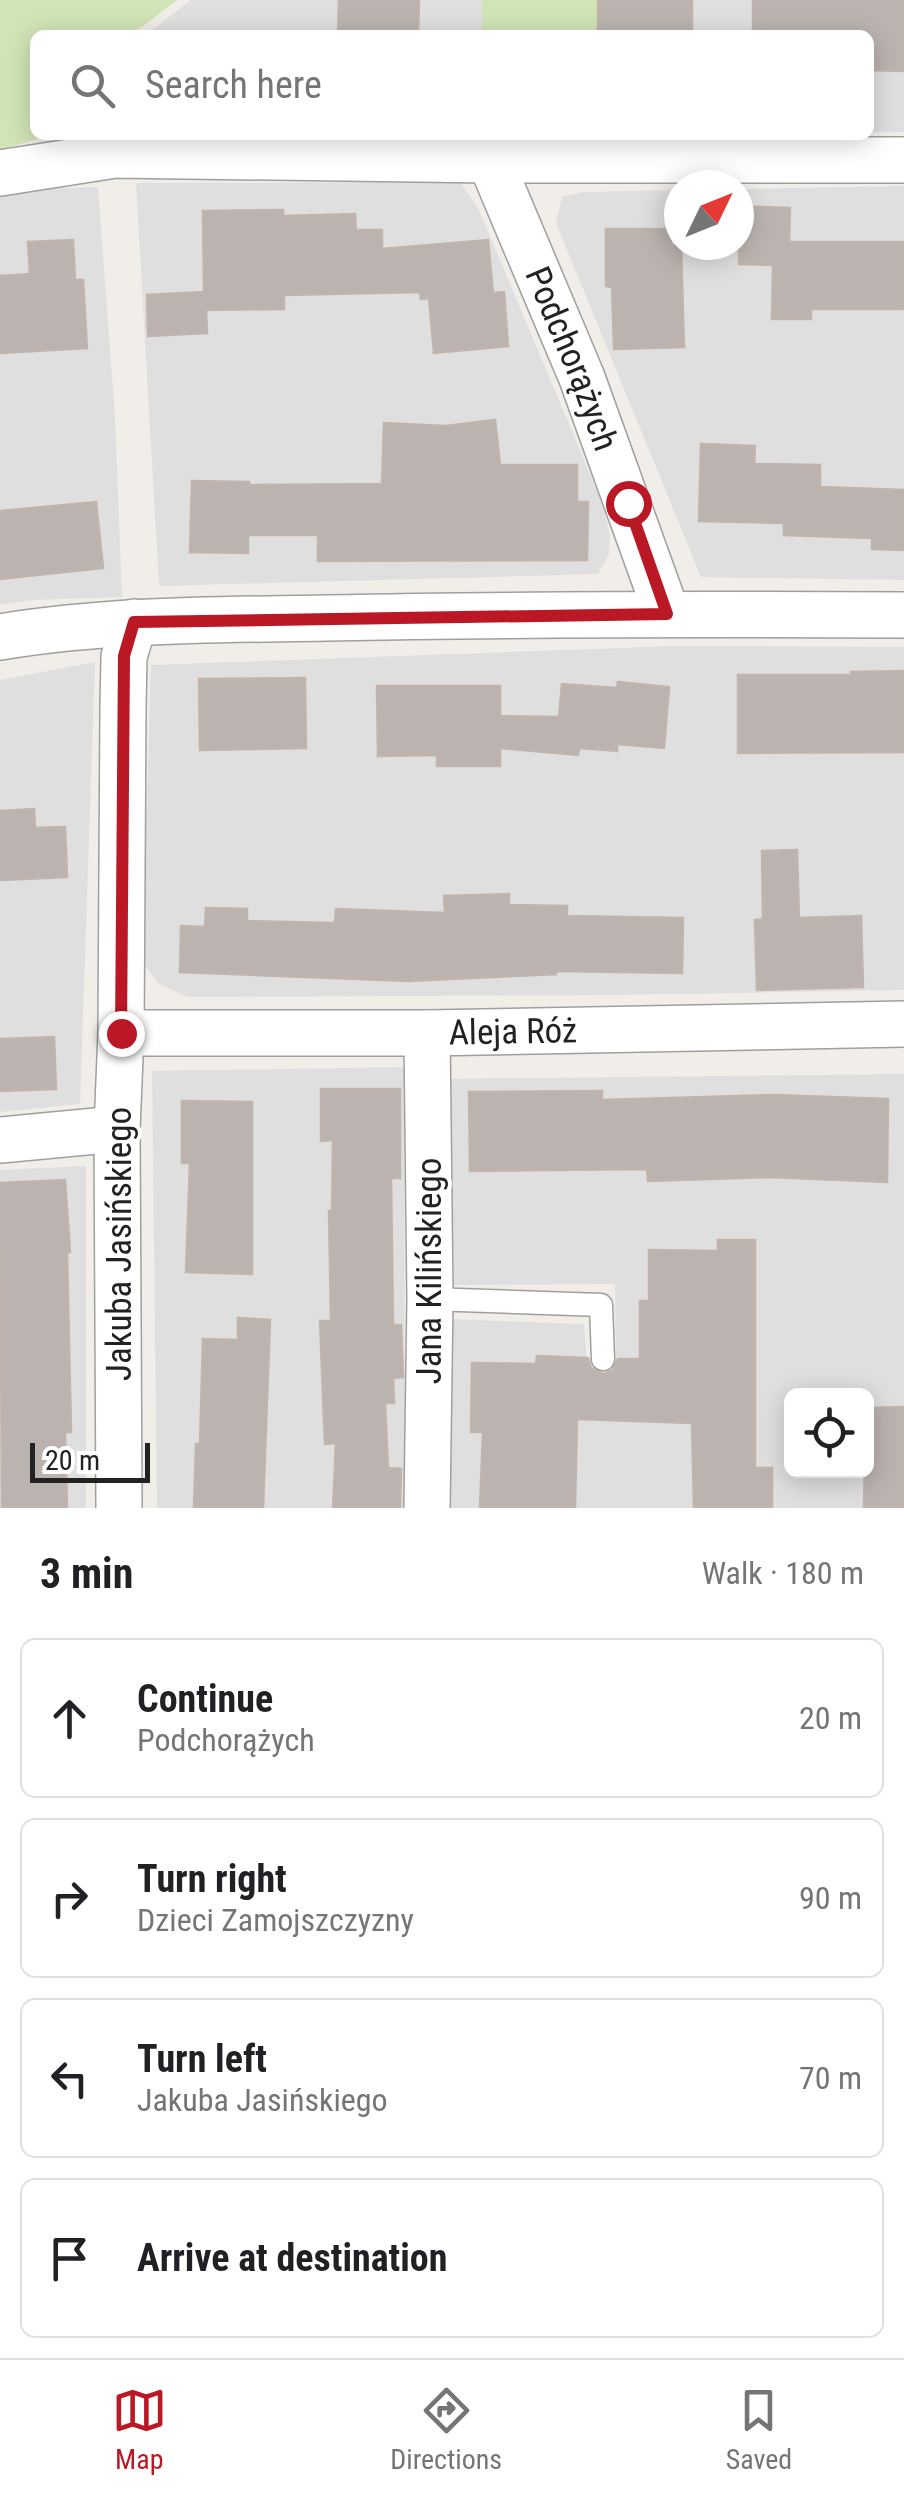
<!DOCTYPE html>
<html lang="en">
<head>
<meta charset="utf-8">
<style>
  body { margin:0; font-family:"Roboto Condensed",sans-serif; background:#f2f2f2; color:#202124 }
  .controls { position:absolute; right:30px; bottom:30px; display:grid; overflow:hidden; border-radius:15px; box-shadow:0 5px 25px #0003 }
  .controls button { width:90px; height:90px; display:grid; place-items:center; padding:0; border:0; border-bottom:2px solid #e0e0e0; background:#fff; color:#202124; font:50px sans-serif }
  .compass { position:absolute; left:664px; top:170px; width:90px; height:90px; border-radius:50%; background:#fff; box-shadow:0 5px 25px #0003; rotate:47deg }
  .scale { position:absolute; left:30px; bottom:25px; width:120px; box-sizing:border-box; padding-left:10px; border:5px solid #222; border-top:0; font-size:28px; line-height:35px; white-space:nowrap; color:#222; -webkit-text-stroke:8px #fff; paint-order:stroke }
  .stop { position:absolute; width:30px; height:30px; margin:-22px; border:8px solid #bb1825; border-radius:50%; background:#fff }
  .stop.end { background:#bb1825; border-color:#fff; box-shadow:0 2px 10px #0008 }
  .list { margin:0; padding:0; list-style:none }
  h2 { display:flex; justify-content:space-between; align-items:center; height:130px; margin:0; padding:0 40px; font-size:42px }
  h2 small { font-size:32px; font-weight:400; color:#757577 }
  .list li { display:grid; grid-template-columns:65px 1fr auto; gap:30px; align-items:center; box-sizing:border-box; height:160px; margin:0 20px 20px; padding:0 20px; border:2px solid #e0e0e0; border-radius:15px }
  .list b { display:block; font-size:38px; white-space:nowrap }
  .list p { margin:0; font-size:32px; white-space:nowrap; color:#757577 }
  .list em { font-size:32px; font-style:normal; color:#757577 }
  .icon { flex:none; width:55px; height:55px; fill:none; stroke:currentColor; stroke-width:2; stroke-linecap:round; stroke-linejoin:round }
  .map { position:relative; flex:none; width:904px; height:1508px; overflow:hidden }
  .search { position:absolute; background:#fff; box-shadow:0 5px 25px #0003; left:30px; right:30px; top:30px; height:110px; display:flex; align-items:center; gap:25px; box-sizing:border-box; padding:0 35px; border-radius:15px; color:#757577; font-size:38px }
  .sheet { height:850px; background:#fff }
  nav { display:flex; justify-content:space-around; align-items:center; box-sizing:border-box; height:140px; border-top:2px solid #e0e0e0; background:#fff; font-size:28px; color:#757577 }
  nav a { display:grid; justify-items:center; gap:5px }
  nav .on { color:#bb1825 }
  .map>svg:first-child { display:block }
</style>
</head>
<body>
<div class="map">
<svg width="904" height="1508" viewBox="0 0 904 1508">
  <rect width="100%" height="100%" fill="#f1eee9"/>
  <!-- residential -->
  <g fill="#dfdfdf" fill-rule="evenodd">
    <path d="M 191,0 L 482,0 L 482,35 L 146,35 Z"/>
    <path d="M 608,0 L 904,0 L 904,132 L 869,132 L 869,35 L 609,35 Z"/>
    <path d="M 460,182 L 479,210 L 603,505 L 610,536 L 609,554 L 598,574 L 159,586 L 136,183 Z"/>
    <path d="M 904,186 L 904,580 L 701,577 L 556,223 L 562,197 L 583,192 L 679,190 L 679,245 L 739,245 L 739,189 Z"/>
    <path d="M 98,187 L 115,417 L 122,597 L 33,600 L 0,605 L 0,194 L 10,190 Z"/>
    <path d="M 676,646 L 904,647 L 904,990 L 619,995 L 187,997 L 158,983 L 142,961 L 151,665 Z"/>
    <path d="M 95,662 L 80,1104 L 0,1112 L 0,680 Z"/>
    <path d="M 404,1067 L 405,1508 L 157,1508 L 152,1071 Z"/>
    <path d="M 904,1074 L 904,1508 L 445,1508 L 450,1319 L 584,1324 L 587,1366 L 616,1366 L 615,1284 L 454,1285 L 451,1079 ZM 792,1396 L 866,1396 L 866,1470 L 792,1470 Z"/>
    <path d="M 86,1166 L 86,1508 L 0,1508 L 0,1170 Z"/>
  </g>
  <!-- grass -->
  <g fill="#d0e4b6">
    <path d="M 0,0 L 177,0 L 142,27 L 125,35 L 35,35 L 35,135 L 51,135 L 0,150 Z"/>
    <rect x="482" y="0" width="126" height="35"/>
  </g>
  <!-- building -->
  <g fill="#bab3af" stroke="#c1b4ad" stroke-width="2.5">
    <path d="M 339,0 L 419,0 L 418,35 L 338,35 Z"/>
    <path d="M 598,0 L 692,0 L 692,35 L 598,33 Z"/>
    <path d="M 753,0 L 904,0 L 904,71 L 869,70 L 869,35 L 753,35 Z"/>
    <path d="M 739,206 L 790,208 L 789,242 L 904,242 L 904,309 L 811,309 L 811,319 L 772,319 L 773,265 L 739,264 Z"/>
    <path d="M 283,210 L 283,216 L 355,214 L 356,230 L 382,230 L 382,249 L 488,240 L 493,293 L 504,292 L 508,346 L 434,353 L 429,298 L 421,299 L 420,292 L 284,295 L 284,309 L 206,310 L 207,333 L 148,336 L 147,295 L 204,292 L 203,211 Z"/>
    <path d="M 606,229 L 671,229 L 671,245 L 681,245 L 684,347 L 614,349 L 612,287 L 606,286 Z"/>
    <path d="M 73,240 L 75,280 L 83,280 L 87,348 L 0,353 L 0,276 L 30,274 L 28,242 Z"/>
    <path d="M 495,420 L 500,465 L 577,465 L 577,502 L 588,502 L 587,560 L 318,561 L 318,535 L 248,535 L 248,553 L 190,552 L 192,481 L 249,482 L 249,485 L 382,484 L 384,423 L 446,426 Z"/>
    <path d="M 701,444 L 755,446 L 754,464 L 820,465 L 820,487 L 904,490 L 904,550 L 872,549 L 872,538 L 784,535 L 784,523 L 699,521 Z"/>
    <path d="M 96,502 L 103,568 L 0,579 L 0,511 Z"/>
    <path d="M 904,671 L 904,752 L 738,753 L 738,675 L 851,675 L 851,672 Z"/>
    <path d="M 305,678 L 306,748 L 200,750 L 199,679 Z"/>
    <path d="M 618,682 L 669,687 L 664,748 L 617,744 L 617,751 L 579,748 L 578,755 L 500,748 L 500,766 L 437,766 L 437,755 L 378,756 L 377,686 L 500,686 L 500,716 L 559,717 L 562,684 L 617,688 Z"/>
    <path d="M 34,809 L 35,828 L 65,827 L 67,877 L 0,880 L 0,811 Z"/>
    <path d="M 797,850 L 799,918 L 861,916 L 863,987 L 757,990 L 755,920 L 763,919 L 762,851 Z"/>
    <path d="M 509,894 L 509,905 L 567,906 L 567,916 L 683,918 L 682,973 L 556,971 L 556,974 L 409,981 L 180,972 L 181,926 L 205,927 L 206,908 L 247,909 L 247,921 L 335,923 L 336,909 L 445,913 L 444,896 Z"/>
    <path d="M 54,1037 L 56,1089 L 0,1091 L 0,1039 Z"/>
    <path d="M 321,1089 L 400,1089 L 400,1178 L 391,1178 L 393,1325 L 401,1325 L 403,1377 L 393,1378 L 394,1403 L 385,1403 L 388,1468 L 401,1469 L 400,1508 L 333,1508 L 336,1443 L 325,1444 L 320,1321 L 331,1321 L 329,1211 L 332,1211 L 333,1140 L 321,1141 Z"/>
    <path d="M 602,1091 L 602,1100 L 774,1095 L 888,1099 L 887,1182 L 769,1177 L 648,1181 L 647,1169 L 470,1171 L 469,1092 Z"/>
    <path d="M 182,1101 L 252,1102 L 252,1274 L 186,1272 L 190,1163 L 182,1163 Z"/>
    <path d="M 65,1180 L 70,1252 L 67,1253 L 71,1432 L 65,1432 L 67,1508 L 2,1508 L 0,1183 Z"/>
    <path d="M 718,1240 L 755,1240 L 755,1468 L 772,1468 L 772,1508 L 694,1508 L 692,1423 L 577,1419 L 575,1508 L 480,1508 L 483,1432 L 471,1432 L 472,1363 L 536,1364 L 537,1356 L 588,1358 L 591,1368 L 603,1374 L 612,1371 L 618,1359 L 640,1359 L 640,1301 L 649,1301 L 649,1250 L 718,1251 Z"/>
    <path d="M 238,1318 L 270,1320 L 263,1508 L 194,1508 L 196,1444 L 200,1444 L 203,1339 L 238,1340 Z"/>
    <path d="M 904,1407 L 904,1508 L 864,1508 L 866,1408 Z"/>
  </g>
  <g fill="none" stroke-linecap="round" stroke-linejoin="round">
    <!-- lane casing -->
    <g stroke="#9f9f9f" stroke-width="25">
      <path id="lane" d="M 430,1299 L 601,1305 L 603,1359"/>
    </g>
    <!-- street casing -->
    <g stroke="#9f9f9f" stroke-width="48">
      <g id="street">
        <path id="s1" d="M 490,160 L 582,378 L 667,614"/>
        <path d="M 0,173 L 115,155 L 490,160 L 904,160"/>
        <path d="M 0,637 C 108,619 217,620 326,618 C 519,614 711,614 904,615"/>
        <path id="s2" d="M 121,1033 L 427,1033 L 904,1024"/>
        <path d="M 0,1140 L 117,1129"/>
        <path d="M 119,1508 L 117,1129 L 121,1033 L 123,706 L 124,657 L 134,622"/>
        <path d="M 427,1508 L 430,1299 L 427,1033"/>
      </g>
    </g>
    <!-- lane -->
    <use href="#lane" stroke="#fff" stroke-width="22"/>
    <!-- street -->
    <use href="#street" stroke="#fff" stroke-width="45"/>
  </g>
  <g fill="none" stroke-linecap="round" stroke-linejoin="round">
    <!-- route -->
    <path stroke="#bb1825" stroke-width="12" d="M 121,1033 L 124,656 L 134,622 L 667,614 L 628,503"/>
  </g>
  <g text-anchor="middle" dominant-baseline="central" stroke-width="8" stroke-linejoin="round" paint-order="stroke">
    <!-- street labels -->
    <g font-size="35" fill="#222" stroke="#fff">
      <text stroke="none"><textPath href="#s1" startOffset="215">Podchorążych</textPath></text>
      <text stroke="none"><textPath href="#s2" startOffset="392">Aleja Róż</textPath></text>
      <text transform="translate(119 1244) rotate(-90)">Jakuba Jasińskiego</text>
      <text transform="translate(429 1271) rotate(-90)">Jana Kilińskiego</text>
    </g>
  </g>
</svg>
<div class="controls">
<button><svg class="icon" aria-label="locate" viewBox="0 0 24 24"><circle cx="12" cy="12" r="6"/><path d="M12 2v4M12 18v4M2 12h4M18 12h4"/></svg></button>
</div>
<svg class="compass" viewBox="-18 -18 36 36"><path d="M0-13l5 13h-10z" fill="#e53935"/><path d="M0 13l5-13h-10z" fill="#757577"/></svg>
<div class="scale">20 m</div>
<div class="stop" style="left:628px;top:503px"></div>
<div class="stop end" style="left:121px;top:1033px"></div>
<div class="search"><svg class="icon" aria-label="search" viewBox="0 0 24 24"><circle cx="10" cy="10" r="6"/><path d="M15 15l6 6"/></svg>Search here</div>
</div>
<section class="sheet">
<h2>3 min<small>Walk · 180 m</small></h2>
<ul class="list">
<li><svg class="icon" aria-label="ahead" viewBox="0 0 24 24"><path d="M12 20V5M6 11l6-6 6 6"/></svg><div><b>Continue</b><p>Podchorążych</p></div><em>20 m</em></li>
<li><svg class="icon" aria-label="right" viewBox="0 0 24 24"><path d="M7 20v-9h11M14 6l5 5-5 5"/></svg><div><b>Turn right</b><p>Dzieci Zamojszczyzny</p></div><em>90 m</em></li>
<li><svg class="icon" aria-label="left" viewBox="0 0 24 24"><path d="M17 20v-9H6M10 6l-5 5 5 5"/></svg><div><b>Turn left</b><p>Jakuba Jasińskiego</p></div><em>70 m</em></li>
<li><svg class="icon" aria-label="arrive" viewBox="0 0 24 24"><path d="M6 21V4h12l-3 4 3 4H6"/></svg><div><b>Arrive at destination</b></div></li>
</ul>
</section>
<nav>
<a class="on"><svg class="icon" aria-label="map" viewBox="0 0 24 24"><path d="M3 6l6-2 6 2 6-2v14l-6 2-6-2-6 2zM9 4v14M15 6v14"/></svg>Map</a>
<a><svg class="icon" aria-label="directions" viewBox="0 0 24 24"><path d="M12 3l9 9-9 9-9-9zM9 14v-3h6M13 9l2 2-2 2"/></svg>Directions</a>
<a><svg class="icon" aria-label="saved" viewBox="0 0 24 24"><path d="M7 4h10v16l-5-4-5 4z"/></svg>Saved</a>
</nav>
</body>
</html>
